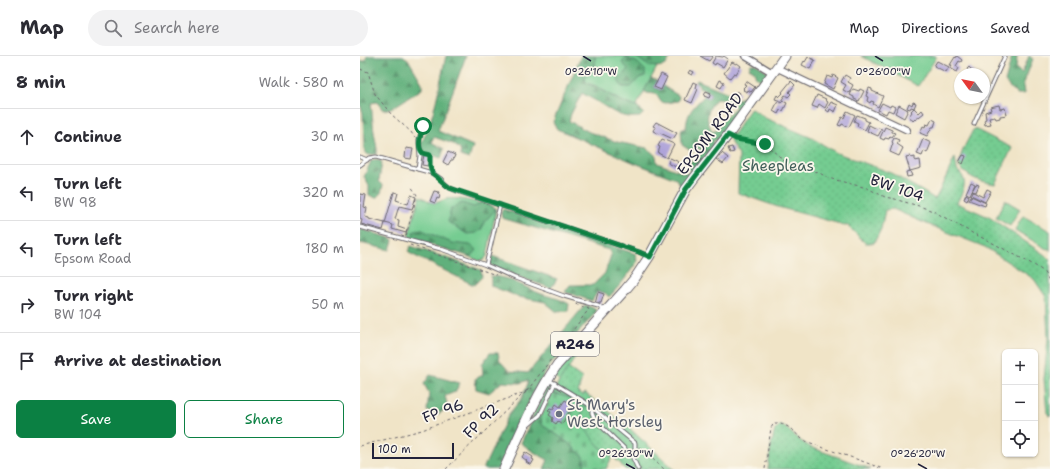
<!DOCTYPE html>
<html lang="en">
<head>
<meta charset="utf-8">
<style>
  body { margin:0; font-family:"Shantell Sans",sans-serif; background:#f2f2f3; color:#2b2b33 }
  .controls { position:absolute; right:12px; bottom:12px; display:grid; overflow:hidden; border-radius:6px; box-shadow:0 1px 3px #0004 }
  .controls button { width:36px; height:36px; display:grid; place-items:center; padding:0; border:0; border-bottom:1px solid #e1e1e2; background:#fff; color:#2b2b33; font:20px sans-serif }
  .compass { position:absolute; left:594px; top:12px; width:36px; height:36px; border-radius:50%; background:#fff; box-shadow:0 1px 3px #0004; rotate:303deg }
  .scale { position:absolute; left:12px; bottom:10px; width:82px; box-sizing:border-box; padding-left:4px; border:2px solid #22223b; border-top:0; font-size:11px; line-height:14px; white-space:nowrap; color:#22223b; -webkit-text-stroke:3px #fbf7ec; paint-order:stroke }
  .stop { position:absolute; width:12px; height:12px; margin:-9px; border:3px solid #0b8043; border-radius:50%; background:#fff }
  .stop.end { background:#0b8043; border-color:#fff; box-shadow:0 1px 4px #0008 }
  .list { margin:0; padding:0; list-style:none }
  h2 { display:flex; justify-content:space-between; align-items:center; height:52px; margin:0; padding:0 16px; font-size:17px }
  h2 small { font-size:13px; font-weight:400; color:#7c7c81 }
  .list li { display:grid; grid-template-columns:26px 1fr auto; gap:12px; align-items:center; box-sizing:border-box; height:56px; padding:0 16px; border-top:1px solid #e1e1e2 }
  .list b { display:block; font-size:15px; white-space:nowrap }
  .list p { margin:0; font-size:13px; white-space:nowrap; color:#7c7c81 }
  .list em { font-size:13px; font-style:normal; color:#7c7c81 }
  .actions { display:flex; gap:8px; padding:12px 16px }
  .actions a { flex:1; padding:9px 0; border:1px solid #0b8043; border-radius:6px; text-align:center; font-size:14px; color:#0b8043 }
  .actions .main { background:#0b8043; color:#fff }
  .icon { flex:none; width:22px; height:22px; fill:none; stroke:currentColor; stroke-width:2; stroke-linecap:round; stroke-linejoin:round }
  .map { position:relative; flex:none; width:690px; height:413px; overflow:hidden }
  header { display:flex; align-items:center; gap:24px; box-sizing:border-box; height:56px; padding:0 20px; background:#fff; border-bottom:1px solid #e1e1e2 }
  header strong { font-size:19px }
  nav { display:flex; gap:22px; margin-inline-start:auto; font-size:14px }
  .search { width:280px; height:36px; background:#f2f2f3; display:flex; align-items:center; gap:10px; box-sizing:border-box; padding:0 14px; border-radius:22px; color:#7c7c81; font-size:15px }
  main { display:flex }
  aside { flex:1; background:#fff }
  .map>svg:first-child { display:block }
</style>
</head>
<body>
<header>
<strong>Map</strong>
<div class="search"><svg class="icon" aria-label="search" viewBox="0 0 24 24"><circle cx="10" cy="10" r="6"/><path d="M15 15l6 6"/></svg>Search here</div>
<nav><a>Map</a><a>Directions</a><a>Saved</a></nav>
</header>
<main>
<aside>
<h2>8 min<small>Walk · 580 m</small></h2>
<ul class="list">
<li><svg class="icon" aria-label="ahead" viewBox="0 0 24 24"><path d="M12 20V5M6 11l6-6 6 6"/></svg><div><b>Continue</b></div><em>30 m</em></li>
<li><svg class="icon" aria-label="left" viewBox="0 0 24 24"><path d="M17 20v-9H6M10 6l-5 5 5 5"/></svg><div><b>Turn left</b><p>BW 98</p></div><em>320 m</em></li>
<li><svg class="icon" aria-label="left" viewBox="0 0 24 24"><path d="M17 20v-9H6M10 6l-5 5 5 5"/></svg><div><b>Turn left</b><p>Epsom Road</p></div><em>180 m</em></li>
<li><svg class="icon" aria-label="right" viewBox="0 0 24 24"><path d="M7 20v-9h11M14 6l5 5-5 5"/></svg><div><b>Turn right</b><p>BW 104</p></div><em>50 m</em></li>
<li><svg class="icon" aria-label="arrive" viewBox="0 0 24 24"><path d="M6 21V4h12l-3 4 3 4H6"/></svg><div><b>Arrive at destination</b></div></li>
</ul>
<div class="actions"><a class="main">Save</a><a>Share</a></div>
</aside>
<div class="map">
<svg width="690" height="413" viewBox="0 0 690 413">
  <defs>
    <pattern id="forest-firs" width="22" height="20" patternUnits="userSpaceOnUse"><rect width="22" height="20" fill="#60b07b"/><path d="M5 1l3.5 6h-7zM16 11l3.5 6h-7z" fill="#4f8f66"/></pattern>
    <pattern id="cemetery-stones" width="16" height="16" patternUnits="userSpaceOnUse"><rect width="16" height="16" fill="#75cc91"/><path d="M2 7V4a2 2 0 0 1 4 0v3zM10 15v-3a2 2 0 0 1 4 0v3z" fill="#65af7e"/></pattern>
    <pattern id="park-dots" width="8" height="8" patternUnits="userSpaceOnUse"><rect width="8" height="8" fill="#75cc91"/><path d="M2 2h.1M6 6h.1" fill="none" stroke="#65af7e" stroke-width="1.8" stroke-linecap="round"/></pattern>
  </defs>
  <rect width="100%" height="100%" fill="#fbf7ec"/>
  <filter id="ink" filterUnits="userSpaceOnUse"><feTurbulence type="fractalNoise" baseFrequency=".025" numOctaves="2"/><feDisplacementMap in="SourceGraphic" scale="8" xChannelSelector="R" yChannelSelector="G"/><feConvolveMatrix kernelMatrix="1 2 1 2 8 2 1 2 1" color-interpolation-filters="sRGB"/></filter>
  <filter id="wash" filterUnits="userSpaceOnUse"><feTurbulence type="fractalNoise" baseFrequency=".012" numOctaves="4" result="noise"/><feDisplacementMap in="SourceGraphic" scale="16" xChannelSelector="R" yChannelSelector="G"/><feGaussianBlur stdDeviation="0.9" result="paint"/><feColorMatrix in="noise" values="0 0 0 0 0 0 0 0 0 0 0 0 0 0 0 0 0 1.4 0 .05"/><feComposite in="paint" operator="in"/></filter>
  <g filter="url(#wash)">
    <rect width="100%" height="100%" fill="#f0e4c7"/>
    <!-- grass -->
    <g fill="#75cc91" stroke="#4c7766">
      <path d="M 235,0 L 275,0 L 287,9 L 297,11 L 276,51 L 259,44 L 236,30 L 226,27 L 225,21 L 235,14 Z"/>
      <path d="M 501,0 L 576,0 L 576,2 L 558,30 Z"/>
      <path d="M 60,140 C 65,142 69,146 74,147 C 78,147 82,144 86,143 C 97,141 109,145 120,147 L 122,146 L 134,151 L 136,154 L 127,200 L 124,204 L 120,205 L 95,195 L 55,184 L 49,181 L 49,177 Z"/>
      <path d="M 645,144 L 660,153 L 650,170 L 636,162 Z"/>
      <path d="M 663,160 L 690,175 L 690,195 L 655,174 Z"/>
      <path d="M 226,284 L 200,326 C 196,323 194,321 196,316 Z"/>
      <path d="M 190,329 L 192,329 L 178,360 L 170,367 L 186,332 L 188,330 Z"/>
    </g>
    <!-- forest -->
    <g fill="url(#forest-firs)" stroke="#41695b" fill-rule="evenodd">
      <path d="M 7,0 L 43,0 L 48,3 L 62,27 L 62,33 L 32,52 L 23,54 L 17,46 L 11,47 L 14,76 L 17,93 L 17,98 L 9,99 L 5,97 L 4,93 L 3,57 L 0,48 L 0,5 L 5,5 Z"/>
      <path d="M 86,0 L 106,0 L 78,75 L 113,90 L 109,103 L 101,100 L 100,93 L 93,88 L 74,81 L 71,86 L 84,93 L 81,102 C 75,100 70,98 64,95 L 61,88 C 75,61 79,29 86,0 Z"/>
      <path d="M 221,0 L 235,0 L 235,14 L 225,21 L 226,27 C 238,31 247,38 259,44 C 268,49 277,49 284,57 L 280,61 C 259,63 253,55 236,45 C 231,42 226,40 222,37 L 211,58 L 209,65 L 229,76 L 257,86 L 287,92 L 296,100 L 297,107 L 324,117 L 325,116 L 328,118 C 328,123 325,127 320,129 L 316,123 L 275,107 L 197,73 L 193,66 Z"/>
      <path d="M 275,0 L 308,0 L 310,2 L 306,9 C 293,14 285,8 275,0 Z"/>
      <path d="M 652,0 L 657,0 L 656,13 L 662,17 L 669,0 L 673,3 L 663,29 L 664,38 L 656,38 L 645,26 Z"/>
      <path d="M 266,1 L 278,7 L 285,14 L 285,20 L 279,22 L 271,31 L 262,31 L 258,24 L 268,13 L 262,7 Z"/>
      <path d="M 391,8 L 396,8 L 407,15 L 407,20 L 402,27 L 396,21 L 394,15 L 389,12 Z"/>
      <path d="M 291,22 L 297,25 L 294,31 L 300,34 L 303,30 L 319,40 L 318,45 L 306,47 L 301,46 L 296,38 L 287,37 L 284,35 Z"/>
      <path d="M 337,24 L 366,36 L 378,43 L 389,39 L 396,31 L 398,32 L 361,82 L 353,85 L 353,91 L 335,114 L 332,115 L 327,112 L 331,105 L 341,95 L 341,92 L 331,95 L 322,89 L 321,74 L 326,72 C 327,56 333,52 344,40 L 349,42 L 351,37 L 339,31 L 339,29 L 336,26 ZM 358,42 L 369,45 L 376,51 L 364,62 L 357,74 L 352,76 C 351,73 349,69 348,66 C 346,58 351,46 358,42 Z"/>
      <path d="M 16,103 L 22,106 L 19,125 L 23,129 L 21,137 L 16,142 L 9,139 L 9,130 L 4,121 L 11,105 Z"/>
      <path d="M 122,146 L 134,151 L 135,154 L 126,164 L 121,174 L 116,177 L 107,178 L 88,166 L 91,153 L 102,147 L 114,151 Z"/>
      <path d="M 143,153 L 276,198 L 277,206 L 261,228 L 249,241 L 245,237 L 238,235 L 232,245 L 205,236 L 210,229 L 233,229 L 245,217 L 251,199 L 249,194 L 142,162 L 141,157 Z"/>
      <path d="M 0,173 L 30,182 L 33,184 L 30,194 L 0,187 Z"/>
      <path d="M 60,173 L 92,187 L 110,189 L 117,194 L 111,201 L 55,184 L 53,176 Z"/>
      <path d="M 51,190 L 87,202 L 121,214 L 122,221 L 114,229 L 51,198 L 48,195 Z"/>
      <path d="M 132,200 L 197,223 L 191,232 L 162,222 L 133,211 L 129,207 Z"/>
      <path d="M 131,220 C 147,220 164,231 179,237 C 189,241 200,242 209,248 L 208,255 L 197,256 L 185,246 L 159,241 L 131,230 Z"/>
      <path d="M 225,249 L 233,252 L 237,255 L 191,308 C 170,338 154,379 138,413 L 123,413 L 149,358 L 162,342 L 168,327 L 168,324 L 160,327 L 142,326 L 129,337 L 116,333 L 115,323 L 123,319 L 122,308 L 130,297 L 138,297 L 140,305 L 149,315 L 168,317 Z"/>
      <path d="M 70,319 L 100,327 L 95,336 L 85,340 L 88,351 L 79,358 L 67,355 L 69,337 L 64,328 Z"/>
      <path d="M 178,360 L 181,361 L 182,369 C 198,379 213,389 225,403 L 224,413 L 184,413 L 188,404 L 172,395 L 161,387 L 170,367 Z"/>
    </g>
    <!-- cemetery -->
    <path fill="url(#cemetery-stones)" stroke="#4c7766" d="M 192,337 L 212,342 L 225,350 L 238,389 L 252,401 L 246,413 L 224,413 L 225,403 C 213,389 198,379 182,369 L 181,361 Z"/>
    <!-- park -->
    <g fill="url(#park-dots)" stroke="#4c7766">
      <path d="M 391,52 L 405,62 L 452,82 L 477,97 L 529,116 L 562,135 L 575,143 L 578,138 L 595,101 L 597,114 C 610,125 603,134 597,147 L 629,161 L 685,199 L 690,204 L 690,360 L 687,357 L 684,323 L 688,282 L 686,241 L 674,223 L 625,191 L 562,166 L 533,153 L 525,154 L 521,173 L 514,187 L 505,187 L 488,170 L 418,151 L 378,137 L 379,99 L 371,87 L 370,83 Z"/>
      <path d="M 615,73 L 652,92 L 635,128 C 619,125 611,123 599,111 C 599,98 607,86 613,74 Z"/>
      <path d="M 208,312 L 222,322 L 218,337 L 223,340 L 225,337 L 268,371 L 314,413 L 265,413 L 259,406 L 238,389 L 219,365 L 225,350 L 212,342 L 192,337 Z"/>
      <path d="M 420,369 L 426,372 L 438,383 L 450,391 L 511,413 L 408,413 L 411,389 L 415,374 Z"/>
    </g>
    <g id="blocks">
      <!-- building -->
      <g fill="#aea3d9">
        <path d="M 340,0 L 353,0 L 349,5 Z"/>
        <path d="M 356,0 L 363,1 L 364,0 L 368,3 L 363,11 L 356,7 L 355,9 L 352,7 Z"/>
        <path d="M 597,0 L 602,4 L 601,6 L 599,5 L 596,10 L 599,12 L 597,16 L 590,12 L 592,9 L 590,9 L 595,1 L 596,2 Z"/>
        <path d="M 448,1 L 455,4 L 450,13 L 442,9 L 444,5 L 445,6 Z"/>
        <path d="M 577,5 L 589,11 L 586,16 L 574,10 Z"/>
        <path d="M 372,6 L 376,8 L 377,7 L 381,10 L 376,18 L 374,17 L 370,22 L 364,17 Z"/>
        <path d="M 609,11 L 614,16 L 612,18 L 607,13 Z"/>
        <path d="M 330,14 L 334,16 L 332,19 L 328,17 Z"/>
        <path d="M 301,18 L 307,21 L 301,34 L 294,31 Z"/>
        <path d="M 473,19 L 478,22 L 473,33 L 464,28 L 467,20 L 472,22 Z"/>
        <path d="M 485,19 L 490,22 L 488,26 L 493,29 L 489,37 L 483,34 L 486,29 L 481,26 Z"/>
        <path d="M 360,24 L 364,26 L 361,32 L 357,30 Z"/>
        <path d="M 386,25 L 395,31 L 391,36 L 388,34 L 387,36 L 383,34 L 384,33 L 383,32 L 386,29 L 384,28 Z"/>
        <path d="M 431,25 L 435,29 L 429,36 L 431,38 L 428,41 L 425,39 L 421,45 L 415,43 L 417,39 L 419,41 L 423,37 L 422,36 Z"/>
        <path d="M 333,26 L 337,28 L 336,32 L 338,33 L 332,47 L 325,44 Z"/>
        <path d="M 509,32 L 512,33 L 512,35 L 523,40 L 518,51 L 513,48 L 514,46 L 511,45 L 510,47 L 507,45 L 508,41 L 506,40 Z"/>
        <path d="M 493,33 L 499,35 L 500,33 L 504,35 L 499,45 L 494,43 L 494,41 L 490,39 Z"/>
        <path d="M 346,35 L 351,37 L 349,42 L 344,40 Z"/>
        <path d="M 377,35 L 380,37 L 378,40 L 375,38 Z"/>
        <path d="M 457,39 L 466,43 L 465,44 L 468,46 L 465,52 L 459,48 L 457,52 L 452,50 Z"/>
        <path d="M 418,45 L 421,47 L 423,45 L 427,47 L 423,55 L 420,54 L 418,58 L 413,55 Z"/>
        <path d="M 471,46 L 478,49 L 475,56 L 470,53 L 469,56 L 466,54 Z"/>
        <path d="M 553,46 L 556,47 L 554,52 L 551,51 L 550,53 L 547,52 L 549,47 L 552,49 Z"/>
        <path d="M 522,47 L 530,51 L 531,49 L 535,51 L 533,56 L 528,54 L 526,58 L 518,54 Z"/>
        <path d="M 539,49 L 548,54 L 544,62 L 535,57 Z"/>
        <path d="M 639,49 L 640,53 L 645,52 L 647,59 L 640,60 L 640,62 L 636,63 L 635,61 L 629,62 L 631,68 L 625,69 L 624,64 L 626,63 L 625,56 L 631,54 L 630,51 Z"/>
        <path d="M 554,52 L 559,57 L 562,54 L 564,57 L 555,64 L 555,63 L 553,65 L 549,60 L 552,56 L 551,55 Z"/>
        <path d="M 487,55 L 495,59 L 489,71 L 482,68 L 481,70 L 478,69 L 482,61 L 484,62 Z"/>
        <path d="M 497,59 L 505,62 L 505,64 L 509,66 L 505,74 L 497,70 L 498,67 L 494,65 Z"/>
        <path d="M 572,63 L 576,65 L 574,71 L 572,71 L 567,80 L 560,77 L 563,70 L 565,71 L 566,68 L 569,69 Z"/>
        <path d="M 296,66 L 317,77 L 313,83 L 300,77 L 299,78 L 293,75 L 295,71 L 293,70 Z"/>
        <path d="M 509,69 L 517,73 L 518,72 L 522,73 L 518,80 L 507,75 Z"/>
        <path d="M 525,71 L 532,74 L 532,76 L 535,77 L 532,81 L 530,80 L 529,83 L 525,82 L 524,84 L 520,82 Z"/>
        <path d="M 534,82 L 539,84 L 537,88 L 543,92 L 539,100 L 530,96 L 533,87 L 532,86 Z"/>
        <path d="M 302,83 L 314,88 L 307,102 L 298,97 L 300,91 L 298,90 Z"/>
        <path d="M 563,83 L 571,87 L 567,97 L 564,95 L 562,100 L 557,98 Z"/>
        <path d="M 372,91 L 374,96 L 370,97 L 368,92 Z"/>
        <path d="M 46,92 L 53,93 L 51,103 L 45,102 Z"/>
        <path d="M 88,96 L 95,99 L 93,104 L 91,104 L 88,109 L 83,106 Z"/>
        <path d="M 362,97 L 368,102 L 363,108 L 356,103 L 359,99 L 360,100 Z"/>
        <path d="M 64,99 L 69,100 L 68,110 L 62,109 Z"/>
        <path d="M 603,99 L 606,100 L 603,108 L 599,106 Z"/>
        <path d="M 550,100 L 551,102 L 555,101 L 555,105 L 560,104 L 561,112 L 550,115 L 546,101 Z"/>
        <path d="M 310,102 L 319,106 L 316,111 L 308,107 Z"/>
        <path d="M 550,115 L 552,120 L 547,121 L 546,116 Z"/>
        <path d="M 611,126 L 615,128 L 610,139 L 606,137 Z"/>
        <path d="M 616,128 L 619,129 L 616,136 L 612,135 Z"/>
        <path d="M 627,133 L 631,135 L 625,146 L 611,139 L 613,136 L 623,141 Z"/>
        <path d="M 74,135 L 79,136 L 78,138 L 80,139 L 79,143 L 77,142 L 75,147 L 70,145 Z"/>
        <path d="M 34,136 L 38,137 L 36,144 L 48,148 L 51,139 L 56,141 L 52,153 L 39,150 L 35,163 L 39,164 L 38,171 L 47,174 L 46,177 L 32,173 L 33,169 L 25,167 L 23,174 L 1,168 L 2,164 L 0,163 L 0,138 L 6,139 L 4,151 L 7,152 L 5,161 L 9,162 L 9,163 L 25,167 Z"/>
        <path d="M 606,138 L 609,140 L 607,145 L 604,143 Z"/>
        <path d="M 611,140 L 626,147 L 625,150 L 609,144 Z"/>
        <path d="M 238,236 L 244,238 L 241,247 L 239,247 L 238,249 L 235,248 Z"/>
        <path d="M 205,344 L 213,349 L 210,352 L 211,353 L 202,368 L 198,365 L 196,368 L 192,365 L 193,362 L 189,359 L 191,356 L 188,354 L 190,352 L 193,353 L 196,348 L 200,351 Z"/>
        <path d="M 165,396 L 173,401 L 172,403 L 174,404 L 171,409 L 166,406 L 167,405 L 162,401 Z"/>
      </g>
    </g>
  </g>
  <g filter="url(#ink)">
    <use href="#blocks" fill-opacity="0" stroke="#6a666c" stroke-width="1"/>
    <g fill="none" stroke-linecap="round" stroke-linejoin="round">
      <!-- service casing -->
      <g stroke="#6a666c" stroke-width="5">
        <g id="service">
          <path d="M 65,65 L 59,84 L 60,100 L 58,113 L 72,117 L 81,123 L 85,128 L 90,132 L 97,135 L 279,196 L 288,200"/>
          <path d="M 614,68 L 645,0"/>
          <path d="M 0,101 L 7,104"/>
          <path d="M 0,109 L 9,102 L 16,101 L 58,113"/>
          <path d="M 0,171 L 81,193 L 126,209 L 155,222 L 204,240 L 238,250 L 244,254"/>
          <path d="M 126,209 L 140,149"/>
          <path d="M 189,324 L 228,348 L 275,387 L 275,395 L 272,400 L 278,413"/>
          <path d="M 232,351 L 232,357 L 235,364 L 272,400"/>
          <path d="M 167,370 L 180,359 L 195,327"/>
        </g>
      </g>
      <!-- minor casing -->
      <g stroke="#6a666c" stroke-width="8">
        <g id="minor">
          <path d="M 385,0 L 413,17"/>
          <path d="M 417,12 L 547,74"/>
        </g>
      </g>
      <!-- primary casing -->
      <g stroke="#6a666c" stroke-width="11">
        <path id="primary" d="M 144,413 C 160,378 175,341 197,309 L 265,234 L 275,222 L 289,201 L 326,133 L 335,121 L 368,79 L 425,0"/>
      </g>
      <!-- path -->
      <g stroke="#6a666c" stroke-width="1" stroke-dasharray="3 3" stroke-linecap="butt">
        <path d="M 0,13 L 8,16 L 15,38 L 31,58 L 51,76 L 55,82"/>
        <path d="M 375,83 L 405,88 L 419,100 L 428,109 L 433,112 L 445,112 L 458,116 L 468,122 L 507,132 L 525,141 L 535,143 L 541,145 L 559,150 L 573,155 L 614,178 L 629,185 L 674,209 L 683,215 L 690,226"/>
        <path d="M 64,97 L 70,99 L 71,111"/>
        <path d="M 46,180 L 57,139 L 51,130"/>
        <path d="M 50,189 L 136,219"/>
        <path d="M 167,335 L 229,253 L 215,248"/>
        <path d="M 0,390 L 62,374 L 163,337 L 171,332"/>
        <path d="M 279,391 L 304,413"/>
        <path d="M 86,413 L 162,339 L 168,335"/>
        <path d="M 405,413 L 411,372 L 414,367 L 421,367 L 430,372 L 443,384 L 464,392 L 499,404 L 523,413"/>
      </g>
      <!-- service -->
      <use href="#service" stroke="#fff" stroke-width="3"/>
      <!-- minor -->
      <use href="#minor" stroke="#fff" stroke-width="5.5"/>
      <!-- primary -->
      <use href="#primary" stroke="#fff" stroke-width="9"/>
    </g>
  </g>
  <g fill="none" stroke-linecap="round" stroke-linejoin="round" filter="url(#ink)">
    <!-- route -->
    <path stroke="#0b8043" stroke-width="5" d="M 63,70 C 61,78 56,91 63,97 C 65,98 68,98 70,99 L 70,109 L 72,117 C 79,122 84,128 90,132 L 279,196 L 290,201 L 326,133 L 335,121 L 368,79 L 376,83 L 405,88"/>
  </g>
  <!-- ticks -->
  <path fill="none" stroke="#22223b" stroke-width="1.5" d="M 223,0 L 231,5M 515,0 L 523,5M 266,408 L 275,413M 558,408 L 567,413"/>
  <!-- markers -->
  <circle fill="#6b7280" stroke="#fbf7ec" stroke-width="1.5" cx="199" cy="358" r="4"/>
  <g text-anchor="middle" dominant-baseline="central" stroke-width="3.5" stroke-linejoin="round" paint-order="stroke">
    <!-- shield labels -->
    <rect fill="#fbf7ec" stroke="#636270" stroke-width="1" x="191" y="276" width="48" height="24" rx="3"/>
    <g font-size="14" font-weight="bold" fill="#22223b">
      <text x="215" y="288">A246</text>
    </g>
    <!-- street labels -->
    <g font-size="15" fill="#22223b" stroke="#fbf7ec">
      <text transform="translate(350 78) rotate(-53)">EPSOM ROAD</text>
      <text transform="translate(537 132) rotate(19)">BW 104</text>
      <text transform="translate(83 355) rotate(-20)">FP 96</text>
      <text transform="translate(121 365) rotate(-44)">FP 92</text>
    </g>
    <!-- park labels -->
    <g font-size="15" fill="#3f5e59" stroke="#fbf7ec">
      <text x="418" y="110">Sheepleas</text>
    </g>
    <!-- worship labels -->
    <g font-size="15" fill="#5b616d" stroke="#fbf7ec" text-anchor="start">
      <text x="207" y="349">St Mary's<tspan x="207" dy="17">West Horsley</tspan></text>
    </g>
  </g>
  <g font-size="10" text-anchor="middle" fill="#22223b" stroke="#fbf7ec" stroke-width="3.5" stroke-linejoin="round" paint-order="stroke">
    <text x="523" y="19">0°26'00"W</text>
    <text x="231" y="19">0°26'10"W</text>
    <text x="266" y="401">0°26'30"W</text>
    <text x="558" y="401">0°26'20"W</text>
  </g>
</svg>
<div class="controls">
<button>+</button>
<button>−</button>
<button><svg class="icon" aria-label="locate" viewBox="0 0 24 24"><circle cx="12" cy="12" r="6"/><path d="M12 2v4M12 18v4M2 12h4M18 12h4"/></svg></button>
</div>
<svg class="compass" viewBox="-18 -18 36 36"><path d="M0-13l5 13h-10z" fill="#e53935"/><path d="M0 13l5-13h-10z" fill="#7c7c81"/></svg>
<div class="scale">100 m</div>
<div class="stop" style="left:63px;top:70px"></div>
<div class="stop end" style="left:405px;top:88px"></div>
</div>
</main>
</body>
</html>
